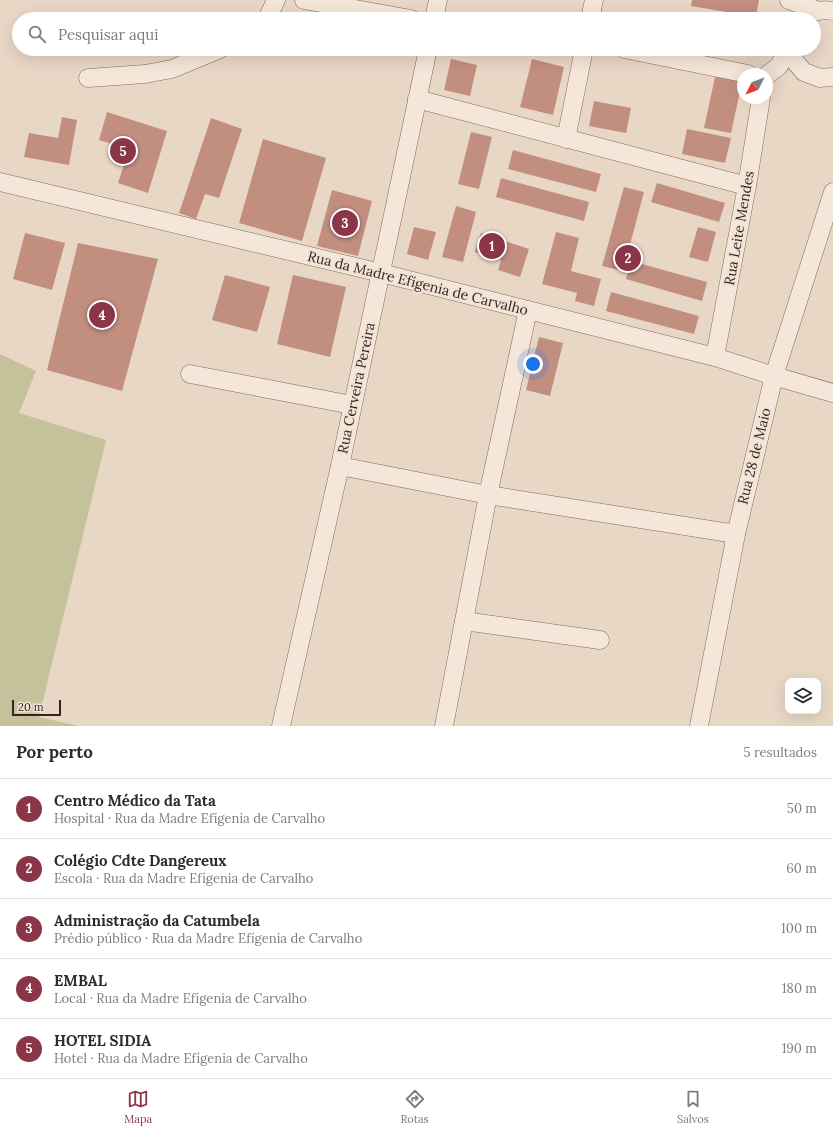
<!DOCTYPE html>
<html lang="pt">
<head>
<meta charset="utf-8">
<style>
  body { margin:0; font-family:Lora,serif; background:#f2f2f3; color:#2b2b33 }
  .controls { position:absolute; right:12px; bottom:12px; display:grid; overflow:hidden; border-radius:8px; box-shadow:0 4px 16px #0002 }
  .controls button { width:36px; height:36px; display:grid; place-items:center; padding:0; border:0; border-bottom:1px solid #e1e1e2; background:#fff; color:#2b2b33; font:20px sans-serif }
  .compass { position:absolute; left:737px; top:68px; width:36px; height:36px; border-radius:50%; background:#fff; box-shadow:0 4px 16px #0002; rotate:228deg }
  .scale { position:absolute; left:12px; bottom:10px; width:49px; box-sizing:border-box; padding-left:4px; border:2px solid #342520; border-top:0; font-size:11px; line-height:14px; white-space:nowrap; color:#342520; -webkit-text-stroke:3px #f1e3d5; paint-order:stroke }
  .you { position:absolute; left:533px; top:364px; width:14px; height:14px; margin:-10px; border:3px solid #fff; border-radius:50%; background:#1a73e8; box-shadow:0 0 0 6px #1a73e833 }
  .badge { display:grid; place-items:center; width:26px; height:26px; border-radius:50%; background:#8a3548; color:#fff; font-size:13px; font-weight:700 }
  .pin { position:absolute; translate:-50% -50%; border:2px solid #fff; box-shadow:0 1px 4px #0006 }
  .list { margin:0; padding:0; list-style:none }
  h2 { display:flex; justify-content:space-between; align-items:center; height:52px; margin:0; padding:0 16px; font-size:17px }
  h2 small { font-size:13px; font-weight:400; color:#7c7c81 }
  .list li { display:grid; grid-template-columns:26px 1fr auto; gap:12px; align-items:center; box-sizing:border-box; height:60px; padding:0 16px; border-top:1px solid #e1e1e2 }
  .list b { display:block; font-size:15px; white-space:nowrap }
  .list p { margin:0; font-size:13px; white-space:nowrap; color:#7c7c81 }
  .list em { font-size:13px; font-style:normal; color:#7c7c81 }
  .icon { flex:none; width:22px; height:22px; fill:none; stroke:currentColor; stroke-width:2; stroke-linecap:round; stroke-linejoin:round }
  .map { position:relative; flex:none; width:833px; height:726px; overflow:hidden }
  .search { position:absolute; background:#fff; box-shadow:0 4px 16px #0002; left:12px; right:12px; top:12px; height:44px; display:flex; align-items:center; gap:10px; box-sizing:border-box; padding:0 14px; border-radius:22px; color:#7c7c81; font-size:15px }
  .sheet { height:352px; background:#fff }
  nav { display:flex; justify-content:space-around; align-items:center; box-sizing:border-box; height:56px; border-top:1px solid #e1e1e2; background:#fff; font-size:11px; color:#7c7c81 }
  nav a { display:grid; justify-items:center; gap:2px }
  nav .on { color:#8a3548 }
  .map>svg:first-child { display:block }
</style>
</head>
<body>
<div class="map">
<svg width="833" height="726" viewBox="0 0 833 726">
  <rect width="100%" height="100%" fill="#e9d7c6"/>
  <!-- green -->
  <path fill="#c5c19b" d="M 0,354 L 36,371 L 19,413 L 106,440 L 39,717 L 79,726 L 0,726 Z"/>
  <!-- building -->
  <g fill="#c28e80">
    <path d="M 692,0 L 759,0 L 756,17 L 691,6 Z"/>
    <path d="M 451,59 L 477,65 L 470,96 L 444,90 Z"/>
    <path d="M 532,59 L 564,67 L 553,115 L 520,107 Z"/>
    <path d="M 715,77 L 742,82 L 731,133 L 704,128 Z"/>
    <path d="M 594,101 L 631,108 L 626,133 L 589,126 Z"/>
    <path d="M 107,112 L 167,131 L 148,193 L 118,183 L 129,149 L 99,140 Z"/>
    <path d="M 62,117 L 77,120 L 69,165 L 24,157 L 29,133 L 58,138 Z"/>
    <path d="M 211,118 L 242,129 L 219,198 L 205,194 L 196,219 L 179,213 Z"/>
    <path d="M 687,129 L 731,138 L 725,163 L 682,154 Z"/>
    <path d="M 471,132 L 492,137 L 479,189 L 458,184 Z"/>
    <path d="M 263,139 L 326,158 L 302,241 L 239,223 Z"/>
    <path d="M 513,150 L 601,174 L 596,192 L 508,169 Z"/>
    <path d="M 501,178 L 589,202 L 584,221 L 496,197 Z"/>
    <path d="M 657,183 L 725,203 L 719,222 L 651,202 Z"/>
    <path d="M 624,187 L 644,192 L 623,271 L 602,266 Z"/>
    <path d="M 332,190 L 372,201 L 358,256 L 317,246 Z"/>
    <path d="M 456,206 L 476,212 L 463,262 L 442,257 Z"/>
    <path d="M 414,227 L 436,232 L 428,260 L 407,254 Z"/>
    <path d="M 698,227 L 716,232 L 708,262 L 689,257 Z"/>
    <path d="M 556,232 L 579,238 L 571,271 L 601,279 L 594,306 L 575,301 L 577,293 L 542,284 Z"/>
    <path d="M 25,233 L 65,243 L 52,290 L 13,279 Z"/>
    <path d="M 481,233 L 529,249 L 520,277 L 498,270 L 501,260 L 475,252 Z"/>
    <path d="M 78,243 L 158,259 L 122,391 L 47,370 Z"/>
    <path d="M 631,261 L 707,282 L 702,301 L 626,279 Z"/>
    <path d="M 225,275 L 270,287 L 257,332 L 212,320 Z"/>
    <path d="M 293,275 L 346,287 L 330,357 L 277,344 Z"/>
    <path d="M 611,292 L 699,316 L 694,334 L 606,311 Z"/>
    <path d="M 539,337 L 563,343 L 550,396 L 526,390 Z"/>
  </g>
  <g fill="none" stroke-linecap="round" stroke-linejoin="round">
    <!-- minor casing -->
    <g stroke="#82695e" stroke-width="19">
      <g id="minor">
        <path d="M 304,0 L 411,19"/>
        <path d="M 789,0 L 816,10"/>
        <path d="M 267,19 L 276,0"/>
        <path d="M 434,19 L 438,0"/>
        <path d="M 590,19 L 594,0"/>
        <path d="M 801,19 C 811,11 821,9 833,11"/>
        <path d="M 624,49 L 748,74"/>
        <path d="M 791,49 L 793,59 L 804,72 L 820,78 L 833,77"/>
        <path d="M 767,75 L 779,66 L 787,49"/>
        <path d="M 88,78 L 145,74 L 172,69 L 220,49"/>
        <path d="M 417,99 L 747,186"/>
        <path d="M 566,139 L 584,49"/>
        <path d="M 0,182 L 381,273 L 715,357 L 774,376 L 833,393"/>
        <path d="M 715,357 L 747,186 L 761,98"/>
        <path d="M 190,374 L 352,405"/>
        <path d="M 340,466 L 488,495 L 736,534"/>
        <path d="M 464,621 L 600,640"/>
        <path d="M 281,726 L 340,466 L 428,49"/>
        <path d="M 444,726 L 488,495 L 528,310"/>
        <path d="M 699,726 L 736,534 L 774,376 L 833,192"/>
      </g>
    </g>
    <!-- minor -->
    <use href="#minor" stroke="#f4e6d8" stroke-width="18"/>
  </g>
  <g text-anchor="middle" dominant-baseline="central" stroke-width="4" stroke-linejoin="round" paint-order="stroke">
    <!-- street labels -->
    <g font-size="14" fill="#342520" stroke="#f1e3d5">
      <text transform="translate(739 228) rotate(-80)">Rua Leite Mendes</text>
      <text transform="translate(418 283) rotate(14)">Rua da Madre Efígenia de Carvalho</text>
      <text transform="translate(356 388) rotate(-78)">Rua Cerveira Pereira</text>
      <text transform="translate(754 456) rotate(-76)">Rua 28 de Maio</text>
    </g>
  </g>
</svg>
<div class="controls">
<button><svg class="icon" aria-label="layers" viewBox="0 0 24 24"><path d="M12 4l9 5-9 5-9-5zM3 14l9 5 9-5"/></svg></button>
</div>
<svg class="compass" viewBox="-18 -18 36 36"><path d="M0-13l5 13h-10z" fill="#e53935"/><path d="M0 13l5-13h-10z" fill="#7c7c81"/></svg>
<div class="scale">20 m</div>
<div class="you"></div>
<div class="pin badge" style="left:492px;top:246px">1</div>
<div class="pin badge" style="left:628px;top:258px">2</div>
<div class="pin badge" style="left:345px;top:223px">3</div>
<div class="pin badge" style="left:102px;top:315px">4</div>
<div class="pin badge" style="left:123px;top:151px">5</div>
<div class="search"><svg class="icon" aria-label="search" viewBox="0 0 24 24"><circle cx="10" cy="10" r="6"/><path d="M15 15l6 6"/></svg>Pesquisar aqui</div>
</div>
<section class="sheet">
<h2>Por perto<small>5 resultados</small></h2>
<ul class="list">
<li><span class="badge">1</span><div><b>Centro Médico da Tata</b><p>Hospital · Rua da Madre Efígenia de Carvalho</p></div><em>50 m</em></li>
<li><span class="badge">2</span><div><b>Colégio Cdte Dangereux</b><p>Escola · Rua da Madre Efígenia de Carvalho</p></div><em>60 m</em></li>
<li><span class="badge">3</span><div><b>Administração da Catumbela</b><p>Prédio público · Rua da Madre Efígenia de Carvalho</p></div><em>100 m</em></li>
<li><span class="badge">4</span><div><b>EMBAL</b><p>Local · Rua da Madre Efígenia de Carvalho</p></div><em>180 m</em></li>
<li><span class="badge">5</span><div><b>HOTEL SIDIA</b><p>Hotel · Rua da Madre Efígenia de Carvalho</p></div><em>190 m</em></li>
</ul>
</section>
<nav>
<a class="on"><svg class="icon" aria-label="map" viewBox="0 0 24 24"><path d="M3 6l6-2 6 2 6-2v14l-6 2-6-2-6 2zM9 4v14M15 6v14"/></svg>Mapa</a>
<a><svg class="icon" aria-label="directions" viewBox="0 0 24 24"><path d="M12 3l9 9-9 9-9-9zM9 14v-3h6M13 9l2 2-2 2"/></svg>Rotas</a>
<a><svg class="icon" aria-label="saved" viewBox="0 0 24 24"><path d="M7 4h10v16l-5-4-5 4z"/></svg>Salvos</a>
</nav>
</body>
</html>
